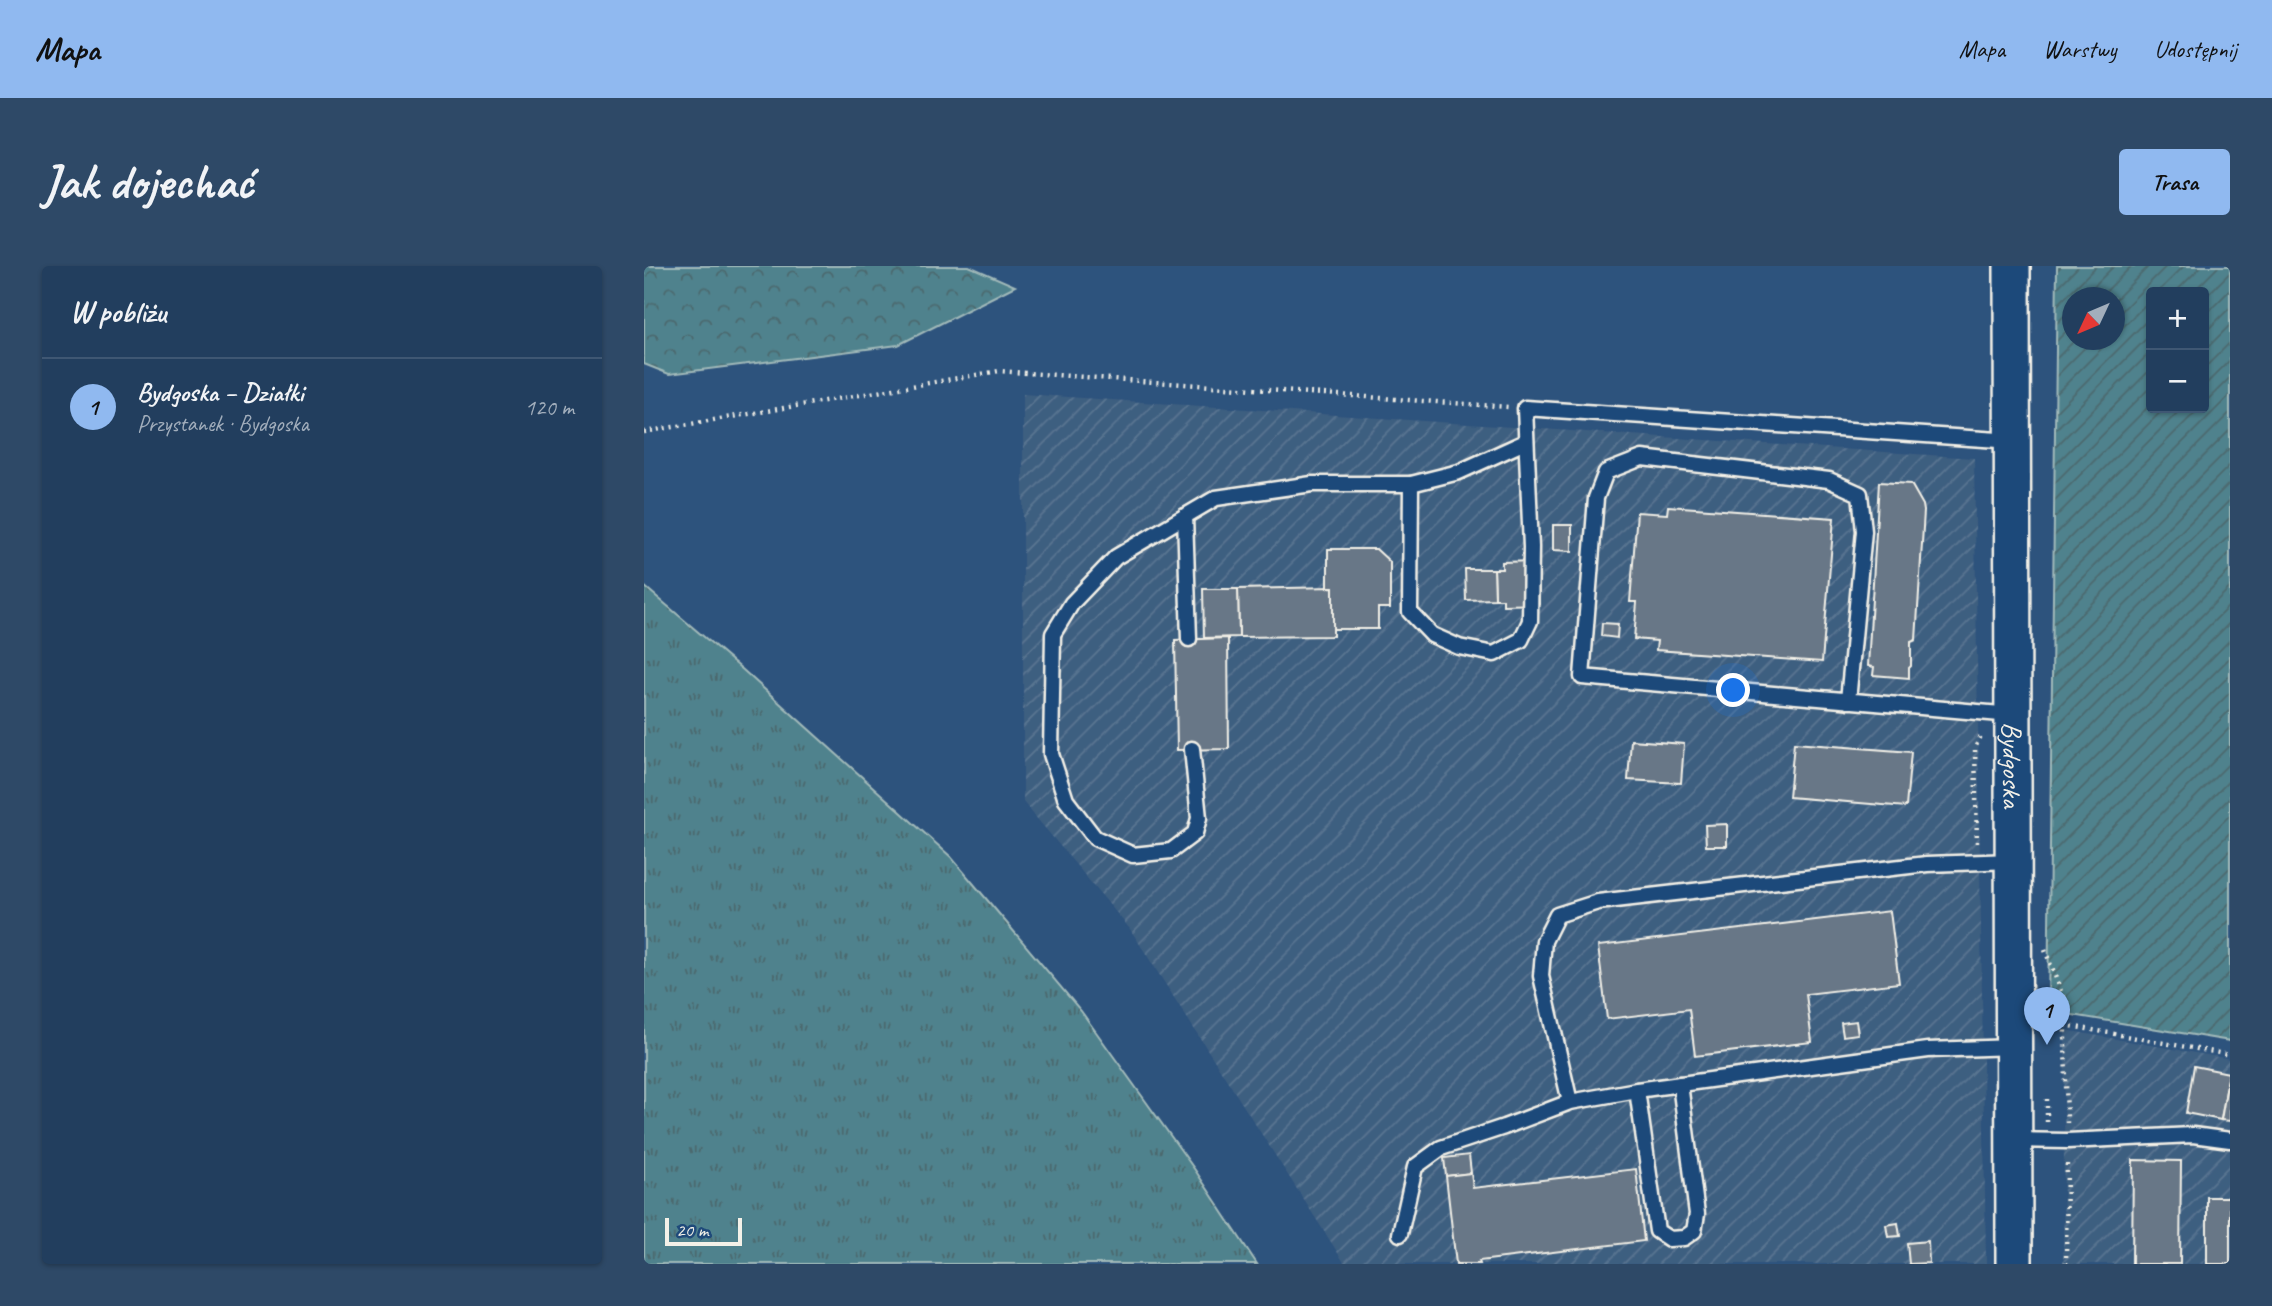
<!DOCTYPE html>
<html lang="pl">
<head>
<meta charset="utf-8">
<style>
  body { margin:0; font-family:Caveat,sans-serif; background:#2e4967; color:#f1f3f6 }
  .controls { position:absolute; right:21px; top:21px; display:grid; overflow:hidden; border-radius:7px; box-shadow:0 2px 5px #0004 }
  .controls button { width:63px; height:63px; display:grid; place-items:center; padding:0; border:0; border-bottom:2px solid #3f5773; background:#223e5e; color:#f1f3f6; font:35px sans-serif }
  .compass { position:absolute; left:1418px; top:21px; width:63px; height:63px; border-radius:50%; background:#223e5e; box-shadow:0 2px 5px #0004; rotate:226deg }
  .scale { position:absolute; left:21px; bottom:18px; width:77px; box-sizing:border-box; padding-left:7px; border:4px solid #f4f1e8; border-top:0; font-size:19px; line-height:24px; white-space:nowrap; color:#f4f1e8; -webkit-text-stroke:5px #1f4a7a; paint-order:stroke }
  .you { position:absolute; left:1090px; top:425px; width:24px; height:24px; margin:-18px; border:5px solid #fff; border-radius:50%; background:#1a73e8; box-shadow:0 0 0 10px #1a73e833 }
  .badge { display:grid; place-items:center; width:46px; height:46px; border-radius:50%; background:#90b9f0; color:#111; font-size:23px; font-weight:700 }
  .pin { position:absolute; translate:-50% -58px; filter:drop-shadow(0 2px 4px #0008) }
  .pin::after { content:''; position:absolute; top:37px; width:24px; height:21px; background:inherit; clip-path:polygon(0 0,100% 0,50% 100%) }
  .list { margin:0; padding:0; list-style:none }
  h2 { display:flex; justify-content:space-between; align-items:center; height:91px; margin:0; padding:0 28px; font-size:30px }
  h2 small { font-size:23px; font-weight:400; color:#a2aebc }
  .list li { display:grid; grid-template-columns:46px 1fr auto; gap:21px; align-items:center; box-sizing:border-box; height:98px; padding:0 28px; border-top:2px solid #3f5773 }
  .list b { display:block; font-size:26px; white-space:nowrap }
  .list p { margin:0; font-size:23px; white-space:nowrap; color:#a2aebc }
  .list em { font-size:23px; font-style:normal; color:#a2aebc }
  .map { position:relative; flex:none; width:1586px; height:998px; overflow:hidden; border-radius:7px }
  header { display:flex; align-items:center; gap:42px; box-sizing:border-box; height:98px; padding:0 35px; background:#90b9f0; color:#111 }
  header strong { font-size:33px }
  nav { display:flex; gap:38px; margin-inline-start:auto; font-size:24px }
  .intro { display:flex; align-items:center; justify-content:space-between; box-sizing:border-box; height:168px; padding:0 42px }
  h1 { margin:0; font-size:49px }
  .button { padding:18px 32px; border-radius:7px; background:#90b9f0; color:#111; font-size:24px; font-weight:700 }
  main { display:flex; gap:42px; padding:0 42px }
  aside { flex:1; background:#223e5e; border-radius:7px; box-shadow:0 2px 5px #0004 }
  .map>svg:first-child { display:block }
</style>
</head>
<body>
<header>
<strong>Mapa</strong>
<nav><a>Mapa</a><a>Warstwy</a><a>Udostępnij</a></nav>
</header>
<div class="intro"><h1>Jak dojechać</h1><a class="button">Trasa</a></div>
<main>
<aside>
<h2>W pobliżu<small></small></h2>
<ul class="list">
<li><span class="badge">1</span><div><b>Bydgoska – Działki</b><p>Przystanek · Bydgoska</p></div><em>120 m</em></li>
</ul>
</aside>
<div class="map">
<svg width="1586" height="998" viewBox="0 0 1586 998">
  <defs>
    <pattern id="industrial-furrows" width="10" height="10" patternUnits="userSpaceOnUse" patternTransform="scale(1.75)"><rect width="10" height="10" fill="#3e5e80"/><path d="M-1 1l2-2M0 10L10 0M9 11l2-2" fill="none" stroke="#5a7692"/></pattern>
    <pattern id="grass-tufts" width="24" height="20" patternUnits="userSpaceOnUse" patternTransform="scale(1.75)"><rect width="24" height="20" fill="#4f828d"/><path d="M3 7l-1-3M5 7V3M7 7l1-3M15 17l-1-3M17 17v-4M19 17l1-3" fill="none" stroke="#4c686d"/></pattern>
    <pattern id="forest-crowns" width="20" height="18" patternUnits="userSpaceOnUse" patternTransform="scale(1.75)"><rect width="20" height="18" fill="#4f828d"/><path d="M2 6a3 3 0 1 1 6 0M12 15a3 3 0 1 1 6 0" fill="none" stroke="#4c686d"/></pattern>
    <pattern id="garden-furrows" width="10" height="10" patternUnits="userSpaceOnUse" patternTransform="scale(1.75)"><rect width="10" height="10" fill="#4f828d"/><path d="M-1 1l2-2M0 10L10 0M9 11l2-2" fill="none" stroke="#4c686d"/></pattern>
  </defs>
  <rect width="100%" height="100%" fill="#2d537d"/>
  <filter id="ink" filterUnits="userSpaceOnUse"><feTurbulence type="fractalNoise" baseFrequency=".0143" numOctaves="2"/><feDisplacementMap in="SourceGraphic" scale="14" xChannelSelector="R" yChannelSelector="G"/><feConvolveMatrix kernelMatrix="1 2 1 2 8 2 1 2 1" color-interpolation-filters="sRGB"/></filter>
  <g filter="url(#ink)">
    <!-- industrial -->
    <g fill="url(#industrial-furrows)">
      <path d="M 379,128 L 1330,192 L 1342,998 L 701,998 L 486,663 L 379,536 Z"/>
      <path d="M 1421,764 L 1586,793 L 1586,998 L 1419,998 Z"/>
    </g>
    <!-- grass -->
    <path fill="url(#grass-tufts)" stroke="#a2baba" stroke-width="2" d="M 0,320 L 99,404 L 307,591 L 437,745 L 551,904 L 613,998 L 0,998 Z"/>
    <!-- forest -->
    <path fill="url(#forest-crowns)" stroke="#a2baba" stroke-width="2" d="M 0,0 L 325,0 L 371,20 L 254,79 L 25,108 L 0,98 Z"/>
    <!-- garden -->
    <path fill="url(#garden-furrows)" stroke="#a2baba" stroke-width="2" fill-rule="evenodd" d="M 1413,0 L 1586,0 L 1586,775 L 1404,745 ZM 1507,26 L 1560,26 L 1560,142 L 1507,142 ZM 1428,32 L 1470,32 L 1470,74 L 1428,74 Z"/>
    <!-- building -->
    <g fill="#677787" stroke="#f4f1e8" stroke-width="2">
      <path d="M 1235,216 L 1267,218 L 1279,239 L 1280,245 L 1272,374 L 1267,376 L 1267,400 L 1265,402 L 1265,412 L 1229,409 L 1230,401 L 1224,400 Z"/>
      <path d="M 1024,240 L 1190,252 L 1178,396 L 1012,384 L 1013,375 L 990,373 L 993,336 L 986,336 L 993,246 L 1023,248 Z"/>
      <path d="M 909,259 L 928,259 L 928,285 L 909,284 Z"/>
      <path d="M 684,283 L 732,283 L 746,296 L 746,342 L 734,342 L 734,363 L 689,363 L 689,321 L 684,321 Z"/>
      <path d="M 894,295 L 895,338 L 859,339 L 859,333 L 851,333 L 850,303 L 858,303 L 858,296 Z"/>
      <path d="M 821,303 L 850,303 L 851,333 L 822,334 Z"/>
      <path d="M 689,321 L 689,370 L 595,371 L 594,323 Z"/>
      <path d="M 559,323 L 594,323 L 595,371 L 560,372 Z"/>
      <path d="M 958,357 L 974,358 L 973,372 L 957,370 Z"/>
      <path d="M 584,372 L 585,483 L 533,484 L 531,374 Z"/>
      <path d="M 987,474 L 1040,478 L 1037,517 L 984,514 Z"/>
      <path d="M 1150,477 L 1267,486 L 1262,541 L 1145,531 Z"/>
      <path d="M 1083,558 L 1083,580 L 1062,580 L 1061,559 Z"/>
      <path d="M 1246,645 L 1255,717 L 1162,728 L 1168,776 L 1051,790 L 1045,743 L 963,753 L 954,680 Z"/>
      <path d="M 1212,755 L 1214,768 L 1199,770 L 1197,757 Z"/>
      <path d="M 1550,800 L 1585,807 L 1577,854 L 1542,847 Z"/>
      <path d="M 1585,807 L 1586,807 L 1586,855 L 1577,854 Z"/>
      <path d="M 825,889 L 827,907 L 802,910 L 800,892 Z"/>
      <path d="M 1489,894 L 1537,895 L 1536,998 L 1488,998 Z"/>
      <path d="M 992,903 L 1000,975 L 835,995 L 836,998 L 812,998 L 802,910 L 827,907 L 829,922 Z"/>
      <rect x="1563" y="931" width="23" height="67"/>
      <path d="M 1254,957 L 1256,970 L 1244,971 L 1242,959 Z"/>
      <path d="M 1284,975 L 1285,997 L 1265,998 L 1263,977 Z"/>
    </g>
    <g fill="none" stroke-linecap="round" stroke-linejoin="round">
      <!-- service casing -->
      <g stroke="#f4f1e8" stroke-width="19">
        <g id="service">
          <path d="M 881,176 L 815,206 L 767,218 L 766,346 L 788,369 L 815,381 L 850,388 L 877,374 L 886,355 L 887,281 L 881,142 L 1369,175"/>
          <path d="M 541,250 L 545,373"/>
          <path d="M 1204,435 L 1220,265 L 1216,228 L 1185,214 L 998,192 L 962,206 L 952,232 L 938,411 L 1368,449"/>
          <path d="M 548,483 L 555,552 L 551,567 L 527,585 L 489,589 L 451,572 L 422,534 L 407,488 L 409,368 L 428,337 L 472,291 L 572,232 L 668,218 L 767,218"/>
          <path d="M 993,824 L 1013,965 L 1025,973 L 1040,972 L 1050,965 L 1053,948 L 1036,818"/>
          <path d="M 926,836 L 897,710 L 900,675 L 913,649 L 954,636 L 1283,598 L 1369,595"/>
          <path d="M 1371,874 L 1423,875 L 1549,869 L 1586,874"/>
          <path d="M 756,968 L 771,901 L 797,882 L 860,861 L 926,836 L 993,824 L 1284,784 L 1370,781"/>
        </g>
      </g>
      <!-- tertiary casing -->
      <g stroke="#f4f1e8" stroke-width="40">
        <g id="tertiary">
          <path id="s1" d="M 1368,0 L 1370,998"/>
        </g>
      </g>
      <!-- path -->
      <g stroke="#f4f1e8" stroke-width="4.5" stroke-dasharray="2 5" stroke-linecap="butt">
        <path d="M 0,166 L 355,105 L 864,141"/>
        <path d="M 1333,577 L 1331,482 L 1338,468"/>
        <path d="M 1401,684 L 1420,733 L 1423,857"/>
        <path d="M 1421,759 L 1586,789"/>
        <path d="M 1403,833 L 1403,856"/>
        <path d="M 1422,998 L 1423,894"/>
      </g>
      <!-- service -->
      <use href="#service" stroke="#1f4a7a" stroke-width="14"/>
      <!-- tertiary -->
      <use href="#tertiary" stroke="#1f4a7a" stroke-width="35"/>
    </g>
  </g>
  <g text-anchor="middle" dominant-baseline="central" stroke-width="7" stroke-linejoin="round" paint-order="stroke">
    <!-- street labels -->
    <g font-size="28" fill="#f4f1e8" stroke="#1f4a7a">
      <text stroke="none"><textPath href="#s1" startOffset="499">Bydgoska</textPath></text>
    </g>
  </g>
</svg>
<div class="controls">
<button>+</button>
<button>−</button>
</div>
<svg class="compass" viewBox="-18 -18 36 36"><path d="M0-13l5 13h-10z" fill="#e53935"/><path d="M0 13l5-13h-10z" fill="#a2aebc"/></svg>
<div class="scale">20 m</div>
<div class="you"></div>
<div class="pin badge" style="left:1403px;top:779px">1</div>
</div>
</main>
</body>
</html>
